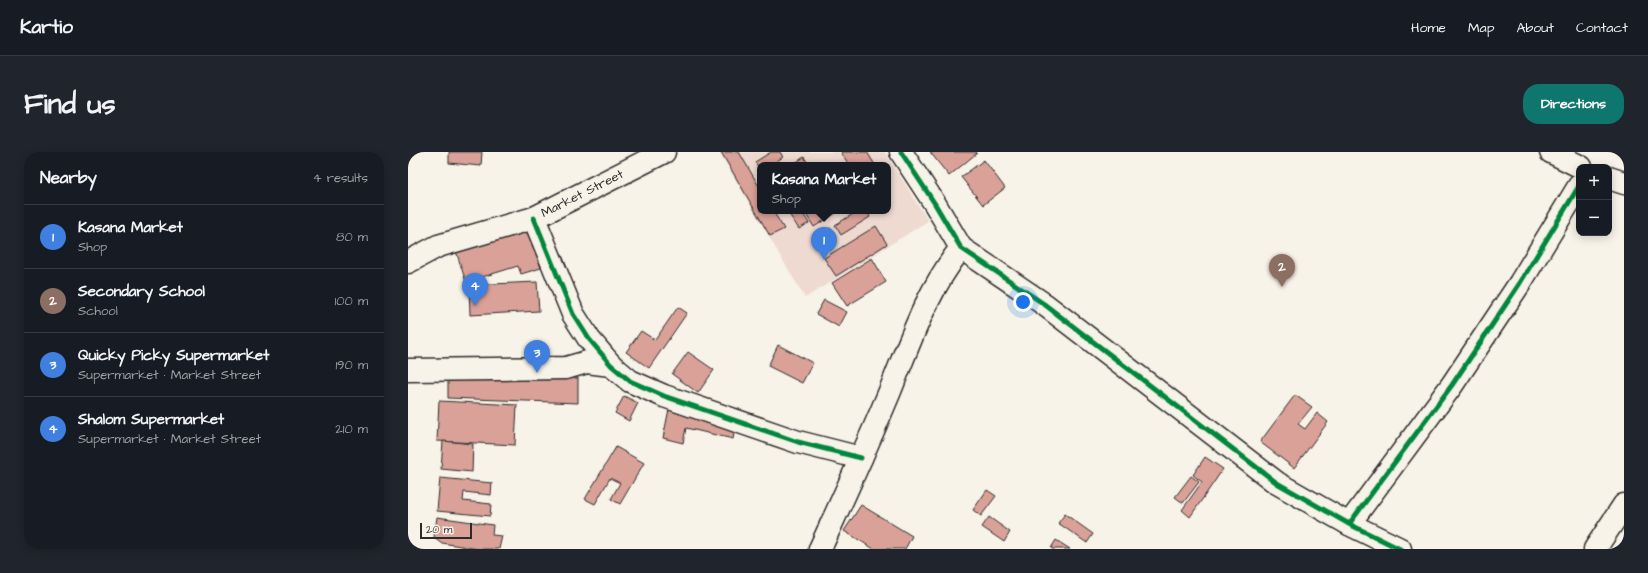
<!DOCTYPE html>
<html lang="en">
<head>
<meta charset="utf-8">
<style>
  body { margin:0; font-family:"Architects Daughter",sans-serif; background:#20242c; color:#f1f3f6 }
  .controls { position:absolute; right:12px; top:12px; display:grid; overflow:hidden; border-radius:8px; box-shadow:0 2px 10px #0003 }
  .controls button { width:36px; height:36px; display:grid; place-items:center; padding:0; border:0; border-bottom:1px solid #363941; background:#171b24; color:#f1f3f6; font:20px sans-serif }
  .scale { position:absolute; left:12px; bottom:10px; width:52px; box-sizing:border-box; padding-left:4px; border:2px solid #2b2b2b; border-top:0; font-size:11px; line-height:14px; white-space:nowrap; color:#2b2b2b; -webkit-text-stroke:3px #f7f3e8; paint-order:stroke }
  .you { position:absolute; left:615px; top:150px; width:14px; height:14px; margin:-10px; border:3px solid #fff; border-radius:50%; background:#1a73e8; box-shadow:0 0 0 6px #1a73e833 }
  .badge { display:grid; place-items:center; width:26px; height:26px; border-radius:50%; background:#0f766e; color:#fff; font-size:13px; font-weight:700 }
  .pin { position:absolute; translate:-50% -33px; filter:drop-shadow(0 1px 2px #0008) }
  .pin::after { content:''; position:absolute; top:21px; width:14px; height:12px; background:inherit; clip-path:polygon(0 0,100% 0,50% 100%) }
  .popup { position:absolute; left:349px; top:10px; width:134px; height:52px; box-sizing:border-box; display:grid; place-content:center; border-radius:8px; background:#171b24; filter:drop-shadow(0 1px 3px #0005); font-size:13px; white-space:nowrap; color:#9ea1a6 }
  .popup b { font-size:15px; color:#f1f3f6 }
  .popup::after { content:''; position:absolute; left:50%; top:100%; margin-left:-8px; border:8px solid transparent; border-top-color:#171b24 }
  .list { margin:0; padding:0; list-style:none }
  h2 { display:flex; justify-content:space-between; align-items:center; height:52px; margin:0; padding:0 16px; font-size:17px }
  h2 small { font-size:13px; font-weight:400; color:#9ea1a6 }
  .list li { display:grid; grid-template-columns:26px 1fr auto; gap:12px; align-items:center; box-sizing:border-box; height:64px; padding:0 16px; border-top:1px solid #363941 }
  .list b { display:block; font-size:15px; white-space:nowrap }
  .list p { margin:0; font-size:13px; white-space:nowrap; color:#9ea1a6 }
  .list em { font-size:13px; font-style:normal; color:#9ea1a6 }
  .map { position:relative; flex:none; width:1216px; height:397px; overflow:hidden; border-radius:16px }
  header { display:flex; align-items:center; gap:24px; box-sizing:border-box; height:56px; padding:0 20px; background:#171b24; border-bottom:1px solid #363941 }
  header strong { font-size:19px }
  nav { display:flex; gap:22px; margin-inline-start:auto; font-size:14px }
  .intro { display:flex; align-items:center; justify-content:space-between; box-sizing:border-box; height:96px; padding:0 24px }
  h1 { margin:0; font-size:28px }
  .button { padding:10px 18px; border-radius:16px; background:#0f766e; color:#fff; font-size:14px; font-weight:700 }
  main { display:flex; gap:24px; padding:0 24px }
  aside { flex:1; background:#171b24; border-radius:16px; box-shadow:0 2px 10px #0003 }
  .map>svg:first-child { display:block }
</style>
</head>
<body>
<header>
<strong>Kartio</strong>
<nav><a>Home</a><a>Map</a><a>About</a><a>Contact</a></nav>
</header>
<div class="intro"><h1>Find us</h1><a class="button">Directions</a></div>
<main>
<aside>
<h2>Nearby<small>4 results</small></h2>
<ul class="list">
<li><span class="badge" style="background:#3f7fe0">1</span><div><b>Kasana Market</b><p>Shop</p></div><em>80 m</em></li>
<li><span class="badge" style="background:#8d6e63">2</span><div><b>Secondary School</b><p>School</p></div><em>100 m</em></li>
<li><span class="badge" style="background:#3f7fe0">3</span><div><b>Quicky Picky Supermarket</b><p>Supermarket · Market Street</p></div><em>190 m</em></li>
<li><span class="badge" style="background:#3f7fe0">4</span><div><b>Shalom Supermarket</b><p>Supermarket · Market Street</p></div><em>210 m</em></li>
</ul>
</aside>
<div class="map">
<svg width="1216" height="397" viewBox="0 0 1216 397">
  <rect width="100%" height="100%" fill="#f7f3e8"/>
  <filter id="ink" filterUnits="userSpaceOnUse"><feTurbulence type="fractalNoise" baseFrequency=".025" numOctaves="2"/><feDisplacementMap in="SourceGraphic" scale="8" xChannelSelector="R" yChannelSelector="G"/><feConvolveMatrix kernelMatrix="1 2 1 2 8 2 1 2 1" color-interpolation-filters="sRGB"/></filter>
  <g filter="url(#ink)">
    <!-- built -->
    <path fill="#eedad0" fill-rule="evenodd" d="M 311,0 L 477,0 L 520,69 L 397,146 ZM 352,13 L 480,13 L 480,59 L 352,59 Z"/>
    <!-- building -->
    <g fill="#daa198" stroke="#2b2b2b">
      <path d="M 41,0 L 74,0 L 73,14 L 41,11 Z"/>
      <path d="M 313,0 L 331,0 L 352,36 L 352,59 L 365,59 L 376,77 L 362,84 Z"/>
      <path d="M 363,0 L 372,0 L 375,5 L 363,13 L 352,13 L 352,18 L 347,10 Z"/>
      <path d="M 433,0 L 459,0 L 467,13 L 441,13 Z"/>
      <path d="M 522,0 L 568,0 L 569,1 L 541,24 Z"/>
      <path d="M 396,5 L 401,13 L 384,13 Z"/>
      <path d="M 576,8 L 597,36 L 575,53 L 553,25 Z"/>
      <path d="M 379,59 L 393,59 L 401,71 L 391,77 Z"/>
      <path d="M 396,59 L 431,59 L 406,75 Z"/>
      <path d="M 450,59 L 459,59 L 462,65 L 433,83 L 427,73 Z"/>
      <path d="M 468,74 L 479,92 L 428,124 L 416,106 Z"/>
      <path d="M 422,76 L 428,87 L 414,95 L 408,85 Z"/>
      <path d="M 117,77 L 123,80 L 133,116 L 113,122 L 110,114 L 58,130 L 47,96 Z"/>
      <path d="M 464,106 L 478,130 L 439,154 L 424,131 Z"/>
      <path d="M 129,130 L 131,159 L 62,163 L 61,133 Z"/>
      <path d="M 416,148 L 439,160 L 431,175 L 408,162 Z"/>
      <path d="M 270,155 L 279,161 L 241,216 L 218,200 L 233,179 L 247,188 Z"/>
      <path d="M 370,193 L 405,211 L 394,231 L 360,214 Z"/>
      <path d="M 280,200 L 306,218 L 290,241 L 264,222 Z"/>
      <path d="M 40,222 L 170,226 L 170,251 L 40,246 Z"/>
      <path d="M 887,243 L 904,255 L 890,272 L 897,277 L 909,261 L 920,270 L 886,316 L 852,290 Z"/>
      <path d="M 216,244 L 230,251 L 221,269 L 207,261 Z"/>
      <path d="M 31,249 L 109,253 L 107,293 L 29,289 Z"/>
      <path d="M 261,257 L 328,272 L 325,287 L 278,276 L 275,291 L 255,286 Z"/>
      <path d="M 35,289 L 65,292 L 64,320 L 33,317 Z"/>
      <path d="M 208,295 L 236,311 L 212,352 L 203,347 L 212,331 L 202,326 L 187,352 L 177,347 Z"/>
      <path d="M 797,305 L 815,317 L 782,365 L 774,358 L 794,330 L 785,323 Z"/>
      <path d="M 783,324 L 791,330 L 775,351 L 767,345 Z"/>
      <path d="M 32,326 L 84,331 L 83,343 L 56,340 L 55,349 L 83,352 L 82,364 L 29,359 Z"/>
      <path d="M 579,338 L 588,344 L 573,364 L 565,358 Z"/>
      <path d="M 453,353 L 504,384 L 497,397 L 466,397 L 436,379 Z"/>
      <path d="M 657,362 L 685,382 L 679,391 L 650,371 Z"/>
      <path d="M 29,365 L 85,373 L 84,383 L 94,384 L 91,397 L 71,397 L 34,391 L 26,385 Z"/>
      <path d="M 581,365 L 602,380 L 596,390 L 574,375 Z"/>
      <path d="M 648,388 L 662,397 L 644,397 L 643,396 Z"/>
    </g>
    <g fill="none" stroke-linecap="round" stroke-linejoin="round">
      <!-- minor casing -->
      <g stroke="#2b2b2b" stroke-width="25">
        <g id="minor">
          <path d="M 493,0 L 527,52 L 553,96 L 636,152 L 869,331 L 941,372 L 992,397"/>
          <path d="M 1143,0 L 1173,15"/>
          <path d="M 1201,26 L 1216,31"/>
          <path d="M 126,66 L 165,162 L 181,187 L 203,213 L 222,229 L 256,244 L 390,290 L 453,306"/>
          <path id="s1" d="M 0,110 L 30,94 L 126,66 L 256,0"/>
          <path d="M 0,218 L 158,216 L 179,210 L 203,213"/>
          <path d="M 941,372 L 1044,233 L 1112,131 L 1171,34"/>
          <path d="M 412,397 C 436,344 460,292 482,239 C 503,187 518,141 553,96"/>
          <path d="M 1187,397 L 1216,353"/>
        </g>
      </g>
      <!-- minor -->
      <use href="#minor" stroke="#f7f3e8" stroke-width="22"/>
      <!-- cycleway casing -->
      <g stroke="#f7f3e8" stroke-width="8">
        <g id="cycleway">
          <path d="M 493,0 L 527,52 L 553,96 L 636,152 L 869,331 L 941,372 L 992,397"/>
          <path d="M 126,66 L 165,162 L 181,187 L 203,213 L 222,229 L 256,244 L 390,290 L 453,306"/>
          <path d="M 941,372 L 1044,233 L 1112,131 L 1171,34"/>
        </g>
      </g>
      <!-- cycleway -->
      <use href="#cycleway" stroke="#00873e" stroke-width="5"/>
    </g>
  </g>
  <g text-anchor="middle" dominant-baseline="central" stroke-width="4" stroke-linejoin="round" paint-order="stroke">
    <!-- street labels -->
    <g font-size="13" fill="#2b2b2b" stroke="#f7f3e8">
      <text stroke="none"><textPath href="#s1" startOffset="188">Market Street</textPath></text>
    </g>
  </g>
</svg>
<div class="controls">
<button>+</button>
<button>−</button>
</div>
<div class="scale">20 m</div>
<div class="you"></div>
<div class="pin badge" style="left:416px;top:108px;background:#3f7fe0">1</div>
<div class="popup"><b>Kasana Market</b>Shop</div>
<div class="pin badge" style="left:874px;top:135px;background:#8d6e63">2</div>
<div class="pin badge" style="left:129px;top:221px;background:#3f7fe0">3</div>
<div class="pin badge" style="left:67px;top:154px;background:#3f7fe0">4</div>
</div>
</main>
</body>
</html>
